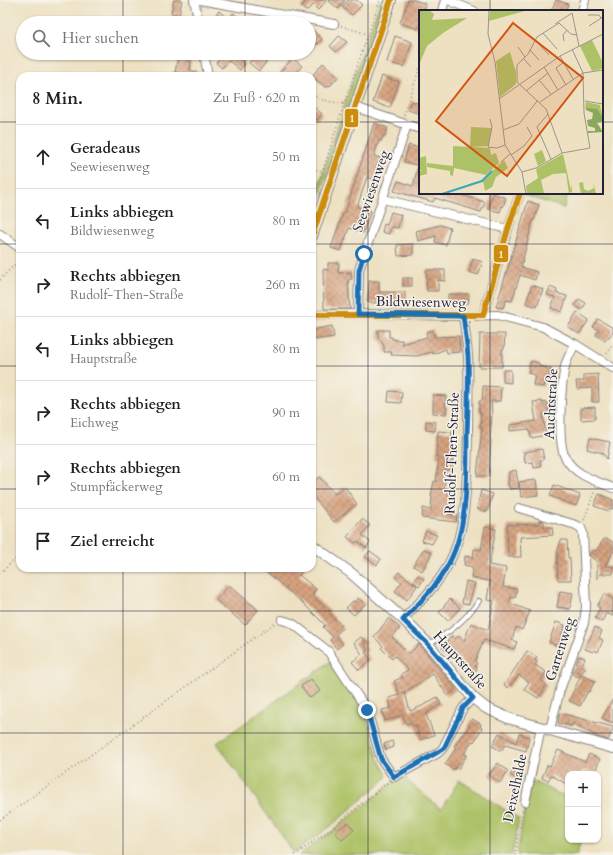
<!DOCTYPE html>
<html lang="de">
<head>
<meta charset="utf-8">
<style>
  body { margin:0; font-family:Cardo,serif; background:#f6f6f6; color:#222 }
  .controls { position:absolute; right:12px; bottom:12px; display:grid; overflow:hidden; border-radius:8px; box-shadow:0 1px 3px #0004 }
  .controls button { width:36px; height:36px; display:grid; place-items:center; padding:0; border:0; border-bottom:1px solid #e0e0e0; background:#fff; color:#222; font:20px sans-serif }
  .stop { position:absolute; width:12px; height:12px; margin:-9px; border:3px solid #1f6fb2; border-radius:50%; background:#fff }
  .stop.end { background:#1f6fb2; border-color:#fff; box-shadow:0 1px 4px #0008 }
  .list { margin:0; padding:0; list-style:none }
  h2 { display:flex; justify-content:space-between; align-items:center; height:52px; margin:0; padding:0 16px; font-size:17px }
  h2 small { font-size:13px; font-weight:400; color:#767676 }
  .list li { display:grid; grid-template-columns:26px 1fr auto; gap:12px; align-items:center; box-sizing:border-box; height:64px; padding:0 16px; border-top:1px solid #e0e0e0 }
  .list b { display:block; font-size:15px; white-space:nowrap }
  .list p { margin:0; font-size:13px; white-space:nowrap; color:#767676 }
  .list em { font-size:13px; font-style:normal; color:#767676 }
  .icon { flex:none; width:22px; height:22px; fill:none; stroke:currentColor; stroke-width:2; stroke-linecap:round; stroke-linejoin:round }
  .map { position:relative; flex:none; width:613px; height:855px; overflow:hidden }
  .search { position:absolute; background:#fff; box-shadow:0 1px 3px #0004; left:16px; top:16px; width:300px; height:44px; display:flex; align-items:center; gap:10px; box-sizing:border-box; padding:0 14px; border-radius:22px; color:#767676; font-size:15px }
  .panel { position:absolute; background:#fff; box-shadow:0 1px 3px #0004; left:16px; top:72px; width:300px; height:500px; border-radius:12px }
  .map>svg:first-child { display:block }
</style>
</head>
<body>
<div class="map">
<svg width="613" height="855" viewBox="0 0 613 855">
  <defs>
    <pattern id="building-cross-hatch" width="8" height="8" patternUnits="userSpaceOnUse"><rect width="8" height="8" fill="#d7a380"/><path d="M0 0l8 8M0 8l8-8" fill="none" stroke="#ae846a"/></pattern>
  </defs>
  <rect width="100%" height="100%" fill="#f7f3e8"/>
  <filter id="ink" filterUnits="userSpaceOnUse"><feTurbulence type="fractalNoise" baseFrequency=".025" numOctaves="2"/><feDisplacementMap in="SourceGraphic" scale="8" xChannelSelector="R" yChannelSelector="G"/><feConvolveMatrix kernelMatrix="1 2 1 2 8 2 1 2 1" color-interpolation-filters="sRGB"/></filter>
  <filter id="wash" filterUnits="userSpaceOnUse"><feTurbulence type="fractalNoise" baseFrequency=".012" numOctaves="4" result="noise"/><feDisplacementMap in="SourceGraphic" scale="16" xChannelSelector="R" yChannelSelector="G"/><feGaussianBlur stdDeviation="0.9" result="paint"/><feColorMatrix in="noise" values="0 0 0 0 0 0 0 0 0 0 0 0 0 0 0 0 0 1.4 0 .05"/><feComposite in="paint" operator="in"/></filter>
  <g filter="url(#wash)">
    <rect width="100%" height="100%" fill="#ede1c2"/>
    <!-- green -->
    <g fill="#adc267" stroke="#687251">
      <path d="M 381,0 L 386,0 L 350,104 L 345,103 Z"/>
      <path d="M 345,105 L 350,106 L 312,219 L 312,206 Z"/>
      <path d="M 525,193 L 568,193 L 564,208 L 524,195 Z"/>
      <path d="M 331,661 L 365,713 L 379,760 L 387,775 L 385,779 L 331,826 L 294,853 L 217,743 Z"/>
      <path d="M 403,775 L 409,782 L 441,809 L 459,780 L 519,819 L 512,855 L 299,855 L 334,830 L 398,778 Z"/>
      <path d="M 532,781 L 568,798 L 568,840 L 581,840 L 577,855 L 517,855 L 522,824 Z"/>
    </g>
    <g id="blocks">
      <!-- building -->
      <g fill="url(#building-cross-hatch)">
        <path d="M 174,0 L 182,0 L 179,15 L 184,16 L 183,23 L 174,23 L 176,14 L 171,13 Z"/>
        <path d="M 307,0 L 327,0 L 318,10 L 313,5 L 306,11 L 301,7 Z"/>
        <path d="M 328,0 L 345,0 L 338,9 Z"/>
        <path d="M 348,0 L 357,0 L 362,5 L 352,15 L 342,7 Z"/>
        <path d="M 408,0 L 414,0 L 426,4 L 423,11 L 420,11 L 420,21 L 418,29 L 400,23 Z"/>
        <path d="M 556,0 L 568,4 L 565,11 L 551,11 Z"/>
        <path d="M 219,11 L 228,19 L 233,13 L 239,18 L 235,23 L 231,21 L 233,23 L 209,23 Z"/>
        <path d="M 309,27 L 322,39 L 318,44 L 317,43 L 309,51 Z"/>
        <path d="M 339,36 L 347,42 L 336,52 L 330,46 Z"/>
        <path d="M 395,36 L 412,42 L 404,67 L 387,62 Z"/>
        <path d="M 179,53 L 188,53 L 187,61 L 191,61 L 190,70 L 202,74 L 202,76 L 180,76 L 180,73 L 175,72 Z"/>
        <path d="M 212,53 L 233,53 L 245,64 L 240,70 L 229,61 L 222,68 L 216,63 L 220,59 Z"/>
        <path d="M 258,53 L 260,53 L 268,60 L 259,71 L 249,63 Z"/>
        <path d="M 293,58 L 302,66 L 294,76 L 284,76 L 280,72 Z"/>
        <path d="M 323,63 L 338,77 L 330,86 L 329,85 L 326,88 L 312,76 Z"/>
        <path d="M 382,76 L 399,82 L 390,108 L 373,102 Z"/>
        <path d="M 411,101 L 420,104 L 420,114 L 408,110 Z"/>
        <path d="M 312,105 L 322,114 L 317,120 L 312,116 Z"/>
        <path d="M 374,123 L 388,128 L 385,136 L 383,136 L 381,141 L 379,140 L 374,156 L 380,158 L 378,164 L 381,165 L 376,180 L 367,177 L 357,207 L 371,211 L 363,233 L 349,228 L 341,251 L 331,248 L 343,213 L 345,213 Z"/>
        <path d="M 409,145 L 420,148 L 420,166 L 404,162 Z"/>
        <path d="M 418,167 L 420,167 L 420,193 L 454,193 L 485,202 L 481,212 L 435,198 L 433,202 L 394,191 L 398,181 L 413,186 Z"/>
        <path d="M 493,193 L 506,198 L 503,207 L 502,206 L 500,212 L 488,209 Z"/>
        <path d="M 528,201 L 539,205 L 534,220 L 533,220 L 521,267 L 537,272 L 535,280 L 520,275 L 512,301 L 506,300 L 503,308 L 496,307 Z"/>
        <path d="M 391,212 L 401,215 L 398,228 L 391,227 L 389,234 L 382,232 L 384,224 L 387,225 Z"/>
        <path d="M 440,225 L 450,228 L 446,245 L 435,242 L 436,236 L 418,241 L 416,231 Z"/>
        <path d="M 413,244 L 413,255 L 398,256 L 397,245 Z"/>
        <path d="M 473,259 L 483,262 L 478,275 L 469,272 Z"/>
        <path d="M 328,263 L 339,263 L 338,273 L 351,272 L 352,279 L 348,280 L 350,309 L 324,309 L 323,269 L 328,270 Z"/>
        <path d="M 426,270 L 445,270 L 445,281 L 438,280 L 438,291 L 427,291 Z"/>
        <rect x="403" y="278" width="9" height="8"/>
        <path d="M 369,281 L 379,281 L 379,292 L 405,292 L 405,302 L 368,303 Z"/>
        <path d="M 532,285 L 543,289 L 537,307 L 526,303 Z"/>
        <path d="M 550,287 L 557,290 L 556,293 L 567,296 L 562,312 L 551,308 L 555,297 L 547,295 Z"/>
        <path d="M 448,294 L 469,294 L 468,303 L 448,303 Z"/>
        <path d="M 579,299 L 586,303 L 582,310 L 575,305 Z"/>
        <path d="M 577,312 L 589,320 L 579,334 L 568,327 Z"/>
        <path d="M 598,319 L 613,328 L 613,332 L 609,337 L 608,337 L 605,341 L 596,335 L 599,330 L 593,327 Z"/>
        <path d="M 332,326 L 334,337 L 312,340 L 312,330 Z"/>
        <path d="M 378,330 L 389,330 L 389,337 L 392,337 L 392,339 L 395,339 L 395,340 L 402,340 L 402,344 L 427,337 L 426,332 L 433,330 L 435,337 L 459,336 L 460,352 L 447,353 L 446,349 L 433,354 L 432,352 L 417,356 L 391,355 L 392,352 L 384,352 L 384,346 L 380,339 L 378,339 Z"/>
        <path d="M 480,334 L 505,334 L 504,349 L 502,349 L 502,367 L 479,367 Z"/>
        <path d="M 531,361 L 539,363 L 539,366 L 551,369 L 549,378 L 546,378 L 543,387 L 533,385 L 535,375 L 528,373 Z"/>
        <path d="M 503,370 L 511,370 L 511,383 L 503,382 Z"/>
        <path d="M 598,374 L 599,402 L 592,402 L 592,388 L 577,389 L 576,381 L 584,381 L 584,375 Z"/>
        <path d="M 483,386 L 501,387 L 500,401 L 491,401 L 492,414 L 490,439 L 491,440 L 489,476 L 477,476 L 482,427 L 480,427 L 481,416 L 480,412 L 479,412 L 479,401 L 482,401 Z"/>
        <path d="M 389,391 L 402,392 L 401,403 L 388,402 Z"/>
        <path d="M 433,395 L 446,396 L 445,407 L 447,407 L 446,414 L 433,413 Z"/>
        <path d="M 542,401 L 542,403 L 547,402 L 549,413 L 543,414 L 546,435 L 531,438 L 529,429 L 510,431 L 510,425 L 536,421 L 533,402 Z"/>
        <path d="M 595,407 L 595,419 L 581,420 L 581,408 Z"/>
        <path d="M 426,421 L 436,422 L 435,431 L 426,430 Z"/>
        <path d="M 438,431 L 452,432 L 451,445 L 456,446 L 455,453 L 453,453 L 452,470 L 446,469 L 444,492 L 452,493 L 448,514 L 457,515 L 456,522 L 422,518 L 423,508 L 431,510 L 432,497 L 431,496 L 434,481 L 436,482 L 439,457 L 436,457 Z"/>
        <path d="M 590,438 L 610,442 L 607,459 L 603,453 L 587,449 Z"/>
        <path d="M 542,449 L 544,460 L 540,460 L 541,467 L 534,468 L 533,462 L 525,463 L 524,452 Z"/>
        <path d="M 516,470 L 519,488 L 510,489 L 508,484 L 509,472 Z"/>
        <path d="M 319,477 L 335,494 L 345,487 L 357,504 L 334,522 L 312,495 L 312,483 Z"/>
        <path d="M 536,480 L 538,495 L 521,497 L 519,482 Z"/>
        <path d="M 554,485 L 580,495 L 576,506 L 550,496 Z"/>
        <path d="M 481,490 L 493,494 L 487,512 L 477,509 Z"/>
        <path d="M 599,494 L 613,500 L 613,509 L 610,508 L 609,511 L 594,506 Z"/>
        <path d="M 362,519 L 370,525 L 362,535 L 370,542 L 366,548 L 357,541 L 355,543 L 347,537 Z"/>
        <path d="M 540,520 L 544,521 L 544,527 L 552,527 L 553,535 L 520,537 L 521,557 L 508,557 L 507,525 L 539,524 Z"/>
        <path d="M 485,527 L 496,529 L 489,565 L 506,568 L 503,587 L 517,589 L 515,598 L 511,597 L 509,603 L 530,611 L 522,630 L 516,627 L 512,640 L 517,642 L 514,649 L 484,640 L 475,661 L 477,664 L 475,666 L 477,669 L 472,674 L 456,656 L 454,657 L 442,648 L 451,636 L 455,639 L 458,636 L 464,641 L 471,623 L 488,630 L 494,601 L 487,600 L 490,581 L 471,578 L 473,567 L 464,565 L 465,556 L 473,558 L 474,549 L 481,550 Z"/>
        <path d="M 426,531 L 437,535 L 432,544 L 422,541 Z"/>
        <path d="M 604,539 L 608,539 L 613,542 L 613,552 L 605,566 L 613,566 L 613,574 L 600,574 L 597,579 L 597,561 L 589,556 L 593,550 L 596,551 Z"/>
        <path d="M 561,540 L 567,540 L 568,558 L 570,558 L 571,580 L 558,580 L 557,558 L 558,558 L 558,550 Z"/>
        <path d="M 424,549 L 432,553 L 422,571 L 413,566 Z"/>
        <path d="M 370,551 L 381,559 L 377,565 L 365,557 Z"/>
        <path d="M 262,568 L 305,568 L 299,575 L 316,589 L 312,595 L 330,611 L 329,612 L 343,627 L 336,635 L 343,644 L 337,649 L 330,640 L 333,637 L 323,627 L 325,625 L 304,604 Z"/>
        <path d="M 399,572 L 417,586 L 407,600 L 395,591 L 402,582 L 395,577 Z"/>
        <path d="M 418,575 L 424,579 L 419,586 L 413,582 Z"/>
        <path d="M 466,581 L 475,583 L 469,604 L 462,603 Z"/>
        <path d="M 229,585 L 258,610 L 245,625 L 216,600 Z"/>
        <path d="M 560,591 L 573,593 L 570,609 L 557,607 Z"/>
        <path d="M 604,594 L 613,599 L 613,616 L 606,613 L 602,622 L 595,618 L 600,608 L 597,606 Z"/>
        <path d="M 358,598 L 365,604 L 354,615 L 346,608 L 353,601 L 355,602 Z"/>
        <path d="M 450,599 L 460,608 L 448,621 L 439,612 Z"/>
        <path d="M 389,618 L 400,628 L 392,637 L 409,654 L 419,644 L 456,689 L 448,696 L 433,674 L 402,694 L 405,693 L 410,711 L 422,706 L 437,697 L 441,704 L 426,714 L 434,735 L 420,740 L 416,725 L 412,726 L 411,722 L 406,724 L 403,715 L 385,721 L 382,710 L 391,708 L 389,698 L 400,695 L 394,681 L 403,677 L 401,674 L 408,670 L 395,656 L 392,659 L 381,648 L 383,646 L 374,637 Z"/>
        <path d="M 556,622 L 565,625 L 558,646 L 549,642 Z"/>
        <path d="M 595,627 L 602,631 L 599,638 L 603,640 L 598,652 L 594,650 L 593,652 L 585,649 Z"/>
        <path d="M 361,637 L 367,642 L 364,644 L 368,650 L 365,652 L 371,660 L 359,670 L 352,662 L 362,654 L 354,643 Z"/>
        <path d="M 527,651 L 537,657 L 535,660 L 537,662 L 535,665 L 546,672 L 541,680 L 547,685 L 538,698 L 524,689 L 529,682 L 519,675 L 508,688 L 504,685 Z"/>
        <path d="M 579,656 L 585,658 L 582,666 L 586,668 L 578,677 L 572,674 L 577,665 L 576,664 Z"/>
        <path d="M 581,675 L 595,681 L 589,692 L 588,691 L 580,706 L 569,701 Z"/>
        <path d="M 311,679 L 320,691 L 310,698 L 301,686 Z"/>
        <path d="M 613,699 L 613,723 L 602,718 Z"/>
        <path d="M 560,713 L 613,727 L 613,729 L 608,740 L 600,738 L 573,723 L 572,726 L 558,723 Z"/>
        <path d="M 472,719 L 481,724 L 480,726 L 482,728 L 474,742 L 472,741 L 464,754 L 467,755 L 458,769 L 455,767 L 454,770 L 445,764 L 456,748 L 454,747 L 462,735 L 463,736 Z"/>
        <path d="M 499,733 L 516,743 L 519,734 L 529,737 L 526,751 L 505,745 L 501,751 L 492,746 Z"/>
        <path d="M 392,741 L 394,747 L 386,750 L 384,744 Z"/>
        <path d="M 558,750 L 585,762 L 589,754 L 600,759 L 594,774 L 584,770 L 583,772 L 581,771 L 580,774 L 568,774 L 568,785 L 551,775 L 548,781 L 542,778 L 547,765 L 550,766 Z"/>
        <path d="M 498,763 L 508,771 L 500,783 L 489,775 Z"/>
        <path d="M 515,769 L 521,773 L 516,779 L 510,775 Z"/>
        <path d="M 348,822 L 354,830 L 342,840 L 335,832 Z"/>
      </g>
    </g>
  </g>
  <g filter="url(#ink)">
    <use href="#blocks" fill-opacity="0" stroke="#88827e" stroke-width="1"/>
    <g fill="none" stroke-linecap="round" stroke-linejoin="round">
      <!-- service casing -->
      <g stroke="#88827e" stroke-width="6">
        <path id="service" d="M 429,644 C 451,632 464,621 479,601"/>
      </g>
      <!-- minor casing -->
      <g stroke="#88827e" stroke-width="10">
        <g id="minor">
          <path d="M 194,0 L 199,23"/>
          <path d="M 200,0 L 334,24"/>
          <path d="M 448,0 L 474,11"/>
          <path d="M 442,11 L 445,0"/>
          <path d="M 582,11 L 585,0"/>
          <path d="M 204,53 L 208,76"/>
          <path d="M 355,107 L 420,129"/>
          <path d="M 383,199 L 508,229"/>
          <path d="M 0,234 L 20,248"/>
          <path d="M 358,314 L 359,270 L 407,125"/>
          <path d="M 312,315 L 358,314 L 463,316 L 498,315 L 543,327 L 575,344 L 613,368"/>
          <path d="M 483,315 L 508,229 L 520,193"/>
          <path d="M 575,344 C 572,350 568,357 566,363 C 561,381 557,442 565,457 C 574,475 596,481 613,488"/>
          <path d="M 519,508 L 576,525 L 581,528 L 583,533 L 586,607 L 584,623 L 560,690 L 550,729"/>
          <path d="M 403,619 C 420,602 438,585 449,563 C 468,527 467,475 468,435 C 468,409 469,382 468,356 C 467,343 465,329 463,316"/>
          <path d="M 282,620 L 292,623 L 328,651 L 367,710 L 381,759 L 394,777 L 438,753 L 443,748 L 463,708 L 473,698"/>
          <path d="M 525,802 L 541,727"/>
        </g>
      </g>
      <!-- tertiary casing -->
      <g stroke="#88827e" stroke-width="12">
        <g id="tertiary">
          <path d="M 312,236 L 391,0"/>
          <path d="M 312,545 L 351,573 L 403,619 L 428,644 L 473,698 L 486,708 L 508,718 L 613,748"/>
        </g>
      </g>
      <!-- path -->
      <g stroke="#88827e" stroke-width="1.5" stroke-dasharray="1 3" stroke-linecap="butt">
        <path d="M 341,26 L 368,34"/>
        <path d="M 312,94 L 322,100 L 344,104"/>
        <path d="M 404,115 L 420,67"/>
        <path d="M 312,169 L 322,171"/>
        <path d="M 315,196 L 344,104 L 380,0"/>
        <path d="M 0,280 L 20,259"/>
        <path d="M 607,354 L 613,344"/>
        <path d="M 584,520 L 595,490"/>
        <path d="M 0,573 L 20,555"/>
        <path d="M 0,820 L 275,623"/>
        <path d="M 295,855 L 331,829 L 388,782"/>
        <path d="M 515,855 L 523,810"/>
      </g>
      <!-- service -->
      <use href="#service" stroke="#fff" stroke-width="4"/>
      <!-- minor -->
      <use href="#minor" stroke="#fff" stroke-width="8"/>
      <!-- tertiary -->
      <use href="#tertiary" stroke="#fff" stroke-width="10"/>
      <!-- bus-1 casing -->
      <g stroke="#f7f3e8" stroke-width="9">
        <g id="bus-1">
          <path d="M 312,236 L 391,0"/>
          <path d="M 312,315 L 483,315"/>
          <path d="M 483,315 L 508,229 L 520,193"/>
        </g>
      </g>
      <!-- bus-1 -->
      <use href="#bus-1" stroke="#cc8c0c" stroke-width="6"/>
    </g>
  </g>
  <g fill="none" stroke-linecap="round" stroke-linejoin="round" filter="url(#ink)">
    <!-- route -->
    <path stroke="#1f6fb2" stroke-width="5" d="M 364,254 L 359,270 L 358,314 L 463,316 C 465,329 467,343 468,356 C 469,382 468,409 467,435 C 467,475 468,528 449,563 C 438,585 420,602 403,620 L 428,644 L 473,698 L 463,708 L 444,748 L 438,752 L 394,777 L 381,759 L 367,710"/>
  </g>
  <!-- grid -->
  <path fill="none" stroke="#22223b" stroke-width="1" stroke-opacity="0.55" d="M 123,0 L 123,23M 245,0 L 245,23M 368,0 L 368,855M 490,0 L 490,11M 123,53 L 123,76M 245,53 L 245,76M 0,122 L 20,122M 312,122 L 420,122M 602,122 L 613,122M 490,193 L 490,855M 0,244 L 20,244M 312,244 L 613,244M 0,366 L 20,366M 312,366 L 613,366M 0,489 L 20,489M 312,489 L 613,489M 123,568 L 123,855M 245,568 L 245,855M 0,611 L 613,611M 0,733 L 613,733"/>
  <g text-anchor="middle" dominant-baseline="central" stroke-width="3" stroke-linejoin="round" paint-order="stroke">
    <!-- street labels -->
    <g font-size="14" fill="#22223b" stroke="#f7f3e8">
      <text transform="translate(371 191) rotate(-71)">Seewiesenweg</text>
      <text transform="translate(421 302) rotate(1)">Bildwiesenweg</text>
      <text transform="translate(551 404) rotate(-87)">Auchtstraße</text>
      <text transform="translate(452 453) rotate(-88)">Rudolf-Then-Straße</text>
      <text transform="translate(560 649) rotate(-72)">Gartenweg</text>
      <text transform="translate(460 660) rotate(48)">Hauptstraße</text>
      <text transform="translate(515 788) rotate(-78)">Deixelhalde</text>
    </g>
  </g>
  <!-- overview -->
  <g transform="translate(419 10)">
    <rect width="184" height="184" fill="#ede1c2"/>
    <path d="M 0,0 L 10,0 L 15,4 L 13,10 L 48,8 L 24,23 L 8,36 L 0,55 ZM 71,0 L 109,0 L 70,11 ZM 173,30 L 184,53 L 184,58 L 179,60 L 173,61 L 161,36 ZM 91,42 L 97,62 L 97,74 L 81,87 L 77,51 ZM 167,92 L 181,95 L 184,108 L 179,102 L 166,98 ZM 52,117 L 73,118 L 69,136 L 51,137 ZM 34,136 L 71,138 L 72,145 L 77,143 L 80,153 L 67,165 L 35,158 L 34,166 L 31,165 L 31,161 L 8,157 L 8,153 L 34,156 ZM 123,140 L 127,151 L 119,156 L 115,144 ZM 144,144 L 152,180 L 153,174 L 153,184 L 152,181 L 150,184 L 147,163 L 134,164 L 122,170 L 125,183 L 108,184 L 107,176 L 119,168 L 117,159 ZM 7,146 L 8,164 L 0,166 L 0,161 L 4,160 L 0,160 L 0,148 ZM 85,150 L 89,158 L 77,167 L 73,177 L 66,181 L 64,171 L 21,184 L 63,170 ZM 174,171 L 177,184 L 162,184 L 160,173 L 164,172 L 165,179 L 169,181 L 175,178 Z" fill="#adc267"/>
    <path d="M 167,98 L 178,99 L 184,108 L 184,112 L 178,113 L 184,122 L 169,123 L 169,121 L 176,121 L 176,118 L 169,116 L 168,110 L 173,109 L 174,103 L 167,100 L 167,108 Z" fill="#8aa85c"/>
    <path fill="none" stroke="#3caabb" stroke-width="2" d="M 23,184 L 63,171 L 73,161"/>
    <path fill="none" stroke="#9c958c" stroke-width="1" d="M 70,0 L 69,24 L 76,52 L 86,135 L 103,162 L 107,184M 169,5 L 180,5 L 182,8M 136,14 L 153,3 L 160,36M 170,16 L 184,7M 124,23 L 138,39M 116,30 L 130,45M 145,31 L 144,25 L 148,20M 99,37 L 106,47M 111,40 L 120,50M 141,46 L 154,69M 104,48 L 112,57M 145,52 L 137,58 L 147,75M 125,57 L 139,80M 120,70 L 132,84M 107,81 L 129,63M 80,89 L 141,46 L 184,24M 166,91 L 184,94M 121,92 L 164,63 L 184,60M 129,104 L 118,117 L 132,149M 71,109 L 73,117 L 69,137 L 78,138 L 86,135M 84,120 L 100,114 L 119,90M 143,143 L 127,99 L 98,72 L 98,55 L 109,44 L 118,27 L 140,13 L 152,24 L 158,25M 92,145 L 105,136 L 113,126 L 108,117M 82,152 L 91,144M 103,162 L 117,158 L 143,143 L 171,138 L 165,103 L 164,63 L 153,39"/>
    <path fill="#d45411" fill-opacity="0.15" stroke="#d45411" stroke-width="2" d="M 94,13 L 164,68 L 88,166 L 17,111 Z"/>
    <rect width="184" height="184" fill="none" stroke="#22223b" stroke-width="2"/>
  </g>
  <g stroke="#f7f3e8" stroke-width="1.5">
    <rect x="344" y="108" width="15" height="20" rx="4" fill="#cc8c0c"/>
    <rect x="493" y="244" width="16" height="19" rx="4" fill="#cc8c0c"/>
  </g>
  <g font-size="11" text-anchor="middle" font-weight="bold" fill="#fff">
    <text x="352" y="122">1</text>
    <text x="501" y="258">1</text>
  </g>
</svg>
<div class="controls">
<button>+</button>
<button>−</button>
</div>
<div class="stop" style="left:364px;top:254px"></div>
<div class="stop end" style="left:367px;top:710px"></div>
<div class="search"><svg class="icon" aria-label="search" viewBox="0 0 24 24"><circle cx="10" cy="10" r="6"/><path d="M15 15l6 6"/></svg>Hier suchen</div>
<section class="panel">
<h2>8 Min.<small>Zu Fuß · 620 m</small></h2>
<ul class="list">
<li><svg class="icon" aria-label="ahead" viewBox="0 0 24 24"><path d="M12 20V5M6 11l6-6 6 6"/></svg><div><b>Geradeaus</b><p>Seewiesenweg</p></div><em>50 m</em></li>
<li><svg class="icon" aria-label="left" viewBox="0 0 24 24"><path d="M17 20v-9H6M10 6l-5 5 5 5"/></svg><div><b>Links abbiegen</b><p>Bildwiesenweg</p></div><em>80 m</em></li>
<li><svg class="icon" aria-label="right" viewBox="0 0 24 24"><path d="M7 20v-9h11M14 6l5 5-5 5"/></svg><div><b>Rechts abbiegen</b><p>Rudolf-Then-Straße</p></div><em>260 m</em></li>
<li><svg class="icon" aria-label="left" viewBox="0 0 24 24"><path d="M17 20v-9H6M10 6l-5 5 5 5"/></svg><div><b>Links abbiegen</b><p>Hauptstraße</p></div><em>80 m</em></li>
<li><svg class="icon" aria-label="right" viewBox="0 0 24 24"><path d="M7 20v-9h11M14 6l5 5-5 5"/></svg><div><b>Rechts abbiegen</b><p>Eichweg</p></div><em>90 m</em></li>
<li><svg class="icon" aria-label="right" viewBox="0 0 24 24"><path d="M7 20v-9h11M14 6l5 5-5 5"/></svg><div><b>Rechts abbiegen</b><p>Stumpfäckerweg</p></div><em>60 m</em></li>
<li><svg class="icon" aria-label="arrive" viewBox="0 0 24 24"><path d="M6 21V4h12l-3 4 3 4H6"/></svg><div><b>Ziel erreicht</b></div></li>
</ul>
</section>
</div>
</body>
</html>
